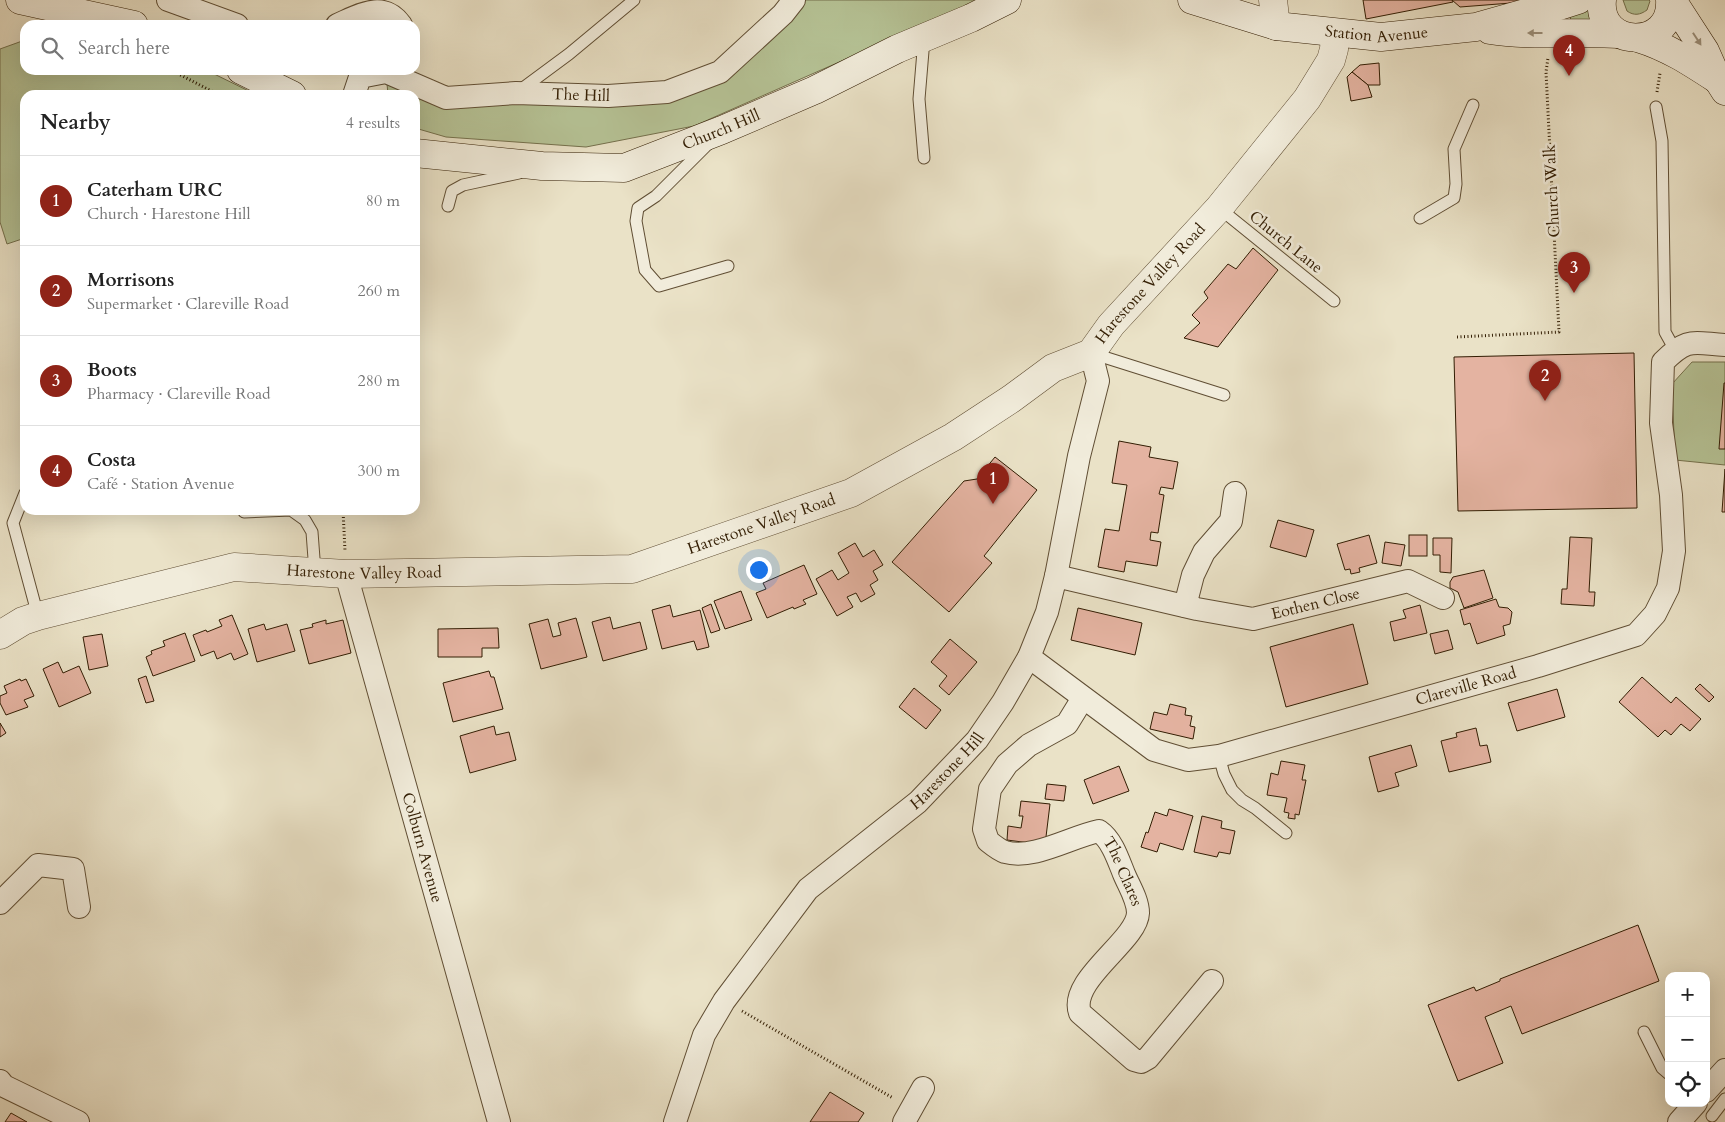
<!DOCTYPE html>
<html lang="en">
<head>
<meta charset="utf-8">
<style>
  body { margin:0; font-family:Cardo,serif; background:#f2f2f2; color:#222 }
  .controls { position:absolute; right:15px; bottom:15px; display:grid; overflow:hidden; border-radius:10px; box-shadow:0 5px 20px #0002 }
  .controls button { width:45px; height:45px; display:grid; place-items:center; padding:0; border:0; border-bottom:1px solid #e0e0e0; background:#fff; color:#222; font:25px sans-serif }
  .you { position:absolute; left:758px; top:569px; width:18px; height:18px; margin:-12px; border:4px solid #fff; border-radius:50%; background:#1a73e8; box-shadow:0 0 0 8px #1a73e833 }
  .badge { display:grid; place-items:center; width:32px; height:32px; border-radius:50%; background:#8f2418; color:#fff; font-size:16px; font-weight:700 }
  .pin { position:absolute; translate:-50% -41px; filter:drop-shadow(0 1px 2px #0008) }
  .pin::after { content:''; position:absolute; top:26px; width:18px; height:15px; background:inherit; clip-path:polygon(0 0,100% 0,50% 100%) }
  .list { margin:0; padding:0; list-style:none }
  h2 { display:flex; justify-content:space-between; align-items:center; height:65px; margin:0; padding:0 20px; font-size:21px }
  h2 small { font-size:16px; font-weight:400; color:#767676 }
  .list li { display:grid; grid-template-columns:32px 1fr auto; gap:15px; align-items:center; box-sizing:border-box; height:90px; padding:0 20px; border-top:1px solid #e0e0e0 }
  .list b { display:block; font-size:19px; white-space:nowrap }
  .list p { margin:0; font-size:16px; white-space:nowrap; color:#767676 }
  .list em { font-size:16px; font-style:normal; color:#767676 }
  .icon { flex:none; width:28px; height:28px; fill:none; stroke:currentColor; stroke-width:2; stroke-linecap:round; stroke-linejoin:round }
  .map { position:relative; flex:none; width:1725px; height:1122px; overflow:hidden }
  .search { position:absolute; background:#fff; box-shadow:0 5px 20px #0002; left:20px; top:20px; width:400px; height:55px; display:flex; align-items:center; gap:12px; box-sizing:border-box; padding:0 18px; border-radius:15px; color:#767676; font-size:19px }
  .panel { position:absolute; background:#fff; box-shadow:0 5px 20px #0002; left:20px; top:90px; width:400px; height:425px; border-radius:15px }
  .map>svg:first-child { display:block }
</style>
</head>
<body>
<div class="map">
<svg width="1725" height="1122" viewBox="0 0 1725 1122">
  <rect width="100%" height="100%" fill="#eae2c7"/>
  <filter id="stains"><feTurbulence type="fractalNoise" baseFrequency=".004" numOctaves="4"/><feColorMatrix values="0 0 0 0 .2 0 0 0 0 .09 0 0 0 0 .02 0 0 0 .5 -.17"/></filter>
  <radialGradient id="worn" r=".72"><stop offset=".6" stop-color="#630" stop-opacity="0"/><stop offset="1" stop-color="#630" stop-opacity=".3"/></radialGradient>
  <!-- green -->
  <g fill="#b6c396" stroke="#74704c">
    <path d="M 794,0 L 980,0 L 694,126 L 586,147 L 446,137 L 415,128 L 415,95 L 388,95 L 386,72 L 446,98 L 667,92 L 720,72 Z"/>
    <path d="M 1623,0 L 1649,0 L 1650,1 L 1647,10 C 1640,15 1634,16 1627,11 Z"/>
    <path d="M 1592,6 L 1595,23 L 1572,23 L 1569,14 Z"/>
    <path d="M 25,40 L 25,70 L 206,70 L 257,95 L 25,95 L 25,238 L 7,244 L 0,222 L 0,49 Z"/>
    <path d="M 1692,362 L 1725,362 L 1725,465 L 1675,460 L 1672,384 Z"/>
  </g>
  <!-- building -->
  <g fill="#e4b3a1" stroke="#321d03">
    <path d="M 1363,0 L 1452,0 L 1453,2 L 1366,19 Z"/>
    <path d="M 1452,0 L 1537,0 L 1537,1 L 1460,7 Z"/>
    <path d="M 1379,63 L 1380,85 L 1368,85 L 1352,72 L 1360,65 Z"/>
    <path d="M 1352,72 L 1368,85 L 1372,97 L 1351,101 L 1347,77 Z"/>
    <path d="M 1253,248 L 1278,270 L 1218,347 L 1184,338 L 1200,323 L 1192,315 L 1208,298 L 1204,292 L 1228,264 L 1236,269 Z"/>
    <path d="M 1634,353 L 1637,508 L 1458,511 L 1454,357 Z"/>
    <path d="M 1724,383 L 1725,383 L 1725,449 L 1719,449 Z"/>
    <path d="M 1119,441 L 1151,447 L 1149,457 L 1178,462 L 1173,489 L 1161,487 L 1159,494 L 1164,495 L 1158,533 L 1151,532 L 1150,540 L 1161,542 L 1157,566 L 1126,561 L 1124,572 L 1098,567 L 1105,529 L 1119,531 L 1127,485 L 1112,483 Z"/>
    <path d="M 995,457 L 1037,490 L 984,556 L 992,563 L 949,612 L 892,562 L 964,481 L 977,479 Z"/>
    <path d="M 1725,469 L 1725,512 L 1722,512 Z"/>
    <path d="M 1278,520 L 1314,530 L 1306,557 L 1270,547 Z"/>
    <path d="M 1369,535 L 1377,563 L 1359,568 L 1360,572 L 1351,574 L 1350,569 L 1345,570 L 1337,544 Z"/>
    <rect x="1409" y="535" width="18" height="21"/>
    <path d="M 1570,537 L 1592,538 L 1589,592 L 1595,592 L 1594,606 L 1561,604 L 1562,589 L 1567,589 Z"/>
    <path d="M 1433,538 L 1452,538 L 1451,573 L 1440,572 L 1440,555 L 1433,555 Z"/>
    <path d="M 1385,542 L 1405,545 L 1401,566 L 1382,563 Z"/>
    <path d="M 855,543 L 863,557 L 874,550 L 883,565 L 873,571 L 878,580 L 870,585 L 875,594 L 861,602 L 856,593 L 847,597 L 853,607 L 837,616 L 816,579 L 832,570 L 838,580 L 849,573 L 838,553 Z"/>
    <path d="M 804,565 L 817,594 L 803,600 L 806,604 L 794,609 L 793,607 L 767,618 L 756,593 L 766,589 L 763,583 Z"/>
    <path d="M 1484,570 L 1493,598 L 1464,608 L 1458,592 L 1450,588 L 1450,582 L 1453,577 Z"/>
    <path d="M 741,591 L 752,620 L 725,629 L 714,601 Z"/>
    <path d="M 1496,599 L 1499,607 L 1508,608 L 1512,612 L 1510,624 L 1503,626 L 1505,635 L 1477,644 L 1470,623 L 1464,625 L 1460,610 Z"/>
    <path d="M 711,604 L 720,630 L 711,633 L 702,608 Z"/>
    <path d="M 670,605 L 673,617 L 700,610 L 709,647 L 697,650 L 694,641 L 662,649 L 652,610 Z"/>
    <path d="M 1420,605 L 1427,633 L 1394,641 L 1390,622 L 1406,618 L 1403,610 Z"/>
    <path d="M 1078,608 L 1142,623 L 1135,655 L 1071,640 Z"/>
    <path d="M 232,615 L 248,654 L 234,660 L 231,653 L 217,659 L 214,651 L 201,656 L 193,635 L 206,630 L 207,632 L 222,626 L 219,620 Z"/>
    <path d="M 610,617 L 613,629 L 640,622 L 647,649 L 603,661 L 592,622 Z"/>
    <path d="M 576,618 L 587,657 L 541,669 L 529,624 L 548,619 L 553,637 L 561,635 L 558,623 Z"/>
    <path d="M 326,620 L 326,624 L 343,620 L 351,653 L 309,664 L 300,630 L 313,627 L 312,624 Z"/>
    <path d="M 264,624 L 266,630 L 287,624 L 295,651 L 257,662 L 248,629 Z"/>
    <path d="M 1353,624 L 1368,684 L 1286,707 L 1270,647 Z"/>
    <path d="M 498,628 L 499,648 L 482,648 L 482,657 L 438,657 L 438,629 Z"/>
    <path d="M 1448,630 L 1453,649 L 1435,654 L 1430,634 Z"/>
    <path d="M 185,633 L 195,661 L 153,676 L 146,657 L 152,654 L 151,651 L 165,646 L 163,641 Z"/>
    <path d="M 102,634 L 108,666 L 89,670 L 83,637 Z"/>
    <path d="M 950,639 L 977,662 L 949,695 L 939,686 L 947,676 L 931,662 Z"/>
    <path d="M 58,662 L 63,673 L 79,666 L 91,693 L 59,707 L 43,669 Z"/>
    <path d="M 489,671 L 491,677 L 494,677 L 503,709 L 453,722 L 443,683 Z"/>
    <path d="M 146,676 L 154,701 L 146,703 L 138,679 Z"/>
    <path d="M 1642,677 L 1671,703 L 1676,697 L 1701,719 L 1690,731 L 1681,724 L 1671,735 L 1665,730 L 1658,737 L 1619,702 Z"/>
    <path d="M 20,679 L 21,681 L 26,679 L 34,696 L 24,700 L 28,707 L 6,715 L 0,703 L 0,696 L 7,693 L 4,686 Z"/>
    <path d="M 1700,684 L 1714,697 L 1709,702 L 1695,689 Z"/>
    <path d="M 914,688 L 941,710 L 926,729 L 899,707 Z"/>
    <path d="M 1557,689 L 1565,717 L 1517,731 L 1508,703 Z"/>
    <path d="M 1170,704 L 1186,708 L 1185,715 L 1192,716 L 1190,726 L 1195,727 L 1193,739 L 1150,729 L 1154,712 L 1167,715 Z"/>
    <path d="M 0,723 L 6,733 L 0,737 Z"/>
    <path d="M 494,726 L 496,735 L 509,732 L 516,760 L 470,773 L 460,736 Z"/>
    <path d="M 1476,728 L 1480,746 L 1487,745 L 1491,762 L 1449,772 L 1441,741 L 1457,737 L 1456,733 Z"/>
    <path d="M 1411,745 L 1417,766 L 1395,773 L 1399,786 L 1378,792 L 1369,757 Z"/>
    <path d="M 1281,761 L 1305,765 L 1302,780 L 1306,780 L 1299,815 L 1295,814 L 1295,819 L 1288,818 L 1289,813 L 1284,812 L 1287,798 L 1267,795 L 1271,773 L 1278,775 Z"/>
    <path d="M 1119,766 L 1129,791 L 1093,804 L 1084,780 Z"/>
    <path d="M 1047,784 L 1066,786 L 1064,801 L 1045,799 Z"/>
    <path d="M 1021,801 L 1050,804 L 1045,845 L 1007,840 L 1008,826 L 1021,828 L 1023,816 L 1019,816 Z"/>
    <path d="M 1169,809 L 1193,816 L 1183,850 L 1160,843 L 1157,852 L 1141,847 L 1146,832 L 1148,833 L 1155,812 L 1167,816 Z"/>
    <path d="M 1202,816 L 1222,821 L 1221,828 L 1235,831 L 1230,854 L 1219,852 L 1217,857 L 1194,852 Z"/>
    <path d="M 1638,925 L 1659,981 L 1522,1034 L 1511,1006 L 1485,1017 L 1503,1063 L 1458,1081 L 1428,1005 L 1474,987 L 1476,991 L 1500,981 L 1500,979 Z"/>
    <path d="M 830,1092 L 864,1113 L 858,1122 L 810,1122 Z"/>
    <path d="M 11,1113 L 27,1122 L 5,1122 Z"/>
  </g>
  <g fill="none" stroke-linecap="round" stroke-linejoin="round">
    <!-- service casing -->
    <g stroke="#604e34" stroke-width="13">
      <g id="service">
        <path d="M 924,39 L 919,99 L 924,158"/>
        <path d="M 519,91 L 569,54 L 634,0"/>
        <path d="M 1656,107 L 1662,141 L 1665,332 L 1675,350"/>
        <path d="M 708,144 L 656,196 L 638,208 L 636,221 L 645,270 L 659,286 L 728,266"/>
        <path d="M 448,206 L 452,191 L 463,185 L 519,173"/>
        <path d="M 1219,208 L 1334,301"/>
        <path d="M 1420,218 L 1454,198 L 1456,184 L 1454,149 L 1473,105"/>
        <path d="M 1091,353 L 1224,395"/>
        <path d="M 25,493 L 13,523 L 38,616"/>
        <path d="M 244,512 L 291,510 L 305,520 L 312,532 L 315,572"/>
        <path d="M 1219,756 L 1224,774 L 1232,790 L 1242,800 L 1255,808 L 1286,833"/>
        <path d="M 1644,1032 L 1662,1068 L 1669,1074"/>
        <path d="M 1712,1116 L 1725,1099"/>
      </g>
    </g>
    <!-- minor casing -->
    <g stroke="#604e34" stroke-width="24">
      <g id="minor">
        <path d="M 168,0 L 237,25"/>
        <path d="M 337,25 C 360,15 383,0 401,25"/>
        <path id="s1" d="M 354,95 L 360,77 L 386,72 L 446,98 L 516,93 L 608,96 L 667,92 L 720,72 L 783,14 L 794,0"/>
        <path id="s2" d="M 346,574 L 499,1122"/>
        <path id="s3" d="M 1056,576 L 1197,609 L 1253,619 L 1408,581 L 1443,598"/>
        <path d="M 1185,606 L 1193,575 L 1204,552 L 1231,521 L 1235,493"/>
        <path id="s4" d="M 1029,657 L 1154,750 L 1188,760 L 1219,756 L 1538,666 L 1636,635 L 1655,614 L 1668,588 L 1674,551 L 1671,495 L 1661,423 L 1663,362 C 1688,337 1692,343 1725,345"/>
        <path id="s5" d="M 1083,698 L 1067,724 L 1029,745 L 1007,764 L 990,789 L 984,829 L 988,841 C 993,845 999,850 1005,852 C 1034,860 1070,837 1099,831 C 1112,840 1118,859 1124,874 C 1129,886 1138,900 1138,913 C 1137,941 1068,980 1080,1013 L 1134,1060 L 1141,1062 L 1148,1058 L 1212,981"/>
        <path d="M 0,903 L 38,865 L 73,869 L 79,907"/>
        <path d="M 0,1081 L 4,1086 L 78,1122"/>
        <path d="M 1706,1091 L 1725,1070"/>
        <path id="s6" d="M 675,1122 L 704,1035 L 724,1001 L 808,889 L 918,802 L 977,740 L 1003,702 L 1029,657 L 1047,612 L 1056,576 L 1079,456 L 1098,381 L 1091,353"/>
        <path d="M 904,1122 L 923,1088"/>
        <path d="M 1679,1122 L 1696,1103"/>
      </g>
    </g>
    <!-- tertiary casing -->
    <g stroke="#604e34" stroke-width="29">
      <g id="tertiary">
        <path d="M 1273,0 L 1276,26"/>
        <path id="s7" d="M 0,635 L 23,621 L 38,616 L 234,567 L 346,574 L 632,569 L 851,493 L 953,437 L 1011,399 L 1053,368 L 1091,353 L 1111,325 L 1219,208 L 1307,99 L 1331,60 L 1334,49 L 1335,33"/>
      </g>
    </g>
    <!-- secondary casing -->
    <g stroke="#321d03" stroke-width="29">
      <g id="secondary">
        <path d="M 20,0 L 134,25"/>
        <path id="s8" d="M 1192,0 L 1276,26 L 1381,37 L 1476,27 L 1529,12 L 1553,8 L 1578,0"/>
        <path d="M 1602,0 C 1597,49 1673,51 1670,0"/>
        <path d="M 1672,0 L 1705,51 L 1718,80 L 1725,91"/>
        <path d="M 1490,30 C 1532,37 1576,31 1619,34"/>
        <path d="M 1638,38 C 1668,47 1692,63 1718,80"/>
        <path d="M 241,70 L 292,95"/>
        <path id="s9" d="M 415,153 L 542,166 L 624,168 L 722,130 L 815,90 L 897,49 L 971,18 L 1007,0"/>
      </g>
    </g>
    <!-- path -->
    <g stroke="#321d03" stroke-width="3" stroke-dasharray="1 2.5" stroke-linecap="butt">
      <path d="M 171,70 L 219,95"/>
      <path d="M 1657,92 L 1660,73"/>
      <path d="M 1457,337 L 1559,332 L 1546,72 L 1548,58"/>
      <path d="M 343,510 L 345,551"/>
      <path d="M 742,1011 L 893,1098"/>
    </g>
    <!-- service -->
    <use href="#service" stroke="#f1ecdb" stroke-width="11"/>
    <!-- minor -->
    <use href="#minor" stroke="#f1ecdb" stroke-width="22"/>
    <!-- tertiary -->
    <use href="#tertiary" stroke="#f1ecdb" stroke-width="28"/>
    <!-- secondary -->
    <use href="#secondary" stroke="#f1ecdb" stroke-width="28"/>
  </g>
  <!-- one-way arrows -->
  <defs><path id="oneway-solid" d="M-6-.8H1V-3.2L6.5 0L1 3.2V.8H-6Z" transform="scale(1.25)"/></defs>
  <g fill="#9b8f7a">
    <use href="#oneway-solid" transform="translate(1535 33) rotate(-180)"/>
    <use href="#oneway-solid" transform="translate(1697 39) rotate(57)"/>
  </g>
  <g text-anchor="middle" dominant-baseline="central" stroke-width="5" stroke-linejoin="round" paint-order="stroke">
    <!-- street labels -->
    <g font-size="16" fill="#321d03" stroke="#f1ecdb">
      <text stroke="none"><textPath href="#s8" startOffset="189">Station Avenue</textPath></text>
      <text stroke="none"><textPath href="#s1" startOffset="246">The Hill</textPath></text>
      <text stroke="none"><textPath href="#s9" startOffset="314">Church Hill</textPath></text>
      <text transform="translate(1552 191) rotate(-93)">Church Walk</text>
      <text transform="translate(1286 242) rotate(39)">Church Lane</text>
      <text stroke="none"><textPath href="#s7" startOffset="1245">Harestone Valley Road</textPath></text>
      <text stroke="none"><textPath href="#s7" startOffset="780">Harestone Valley Road</textPath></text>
      <text stroke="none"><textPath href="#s7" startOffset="375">Harestone Valley Road</textPath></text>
      <text stroke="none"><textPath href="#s3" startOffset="266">Eothen Close</textPath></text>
      <text stroke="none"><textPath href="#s4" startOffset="479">Clareville Road</textPath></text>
      <text stroke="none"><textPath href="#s6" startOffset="454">Harestone Hill</textPath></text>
      <text stroke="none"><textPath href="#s2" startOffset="284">Colburn Avenue</textPath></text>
      <text stroke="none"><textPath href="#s5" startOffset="352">The Clares</textPath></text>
    </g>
  </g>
  <rect width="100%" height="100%" filter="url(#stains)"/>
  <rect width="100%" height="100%" fill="url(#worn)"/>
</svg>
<div class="controls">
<button>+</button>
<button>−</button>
<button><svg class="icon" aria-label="locate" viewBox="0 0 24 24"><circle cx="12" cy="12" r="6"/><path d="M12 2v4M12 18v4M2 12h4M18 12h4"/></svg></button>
</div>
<div class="you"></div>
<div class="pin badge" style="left:993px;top:504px">1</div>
<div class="pin badge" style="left:1545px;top:401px">2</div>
<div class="pin badge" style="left:1574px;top:293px">3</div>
<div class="pin badge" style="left:1569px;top:76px">4</div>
<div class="search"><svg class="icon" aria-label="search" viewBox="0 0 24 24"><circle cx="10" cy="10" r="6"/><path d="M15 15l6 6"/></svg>Search here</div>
<section class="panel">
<h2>Nearby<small>4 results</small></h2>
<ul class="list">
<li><span class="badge">1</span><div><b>Caterham URC</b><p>Church · Harestone Hill</p></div><em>80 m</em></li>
<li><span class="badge">2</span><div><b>Morrisons</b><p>Supermarket · Clareville Road</p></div><em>260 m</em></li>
<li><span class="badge">3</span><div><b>Boots</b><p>Pharmacy · Clareville Road</p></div><em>280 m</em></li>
<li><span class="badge">4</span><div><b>Costa</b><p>Café · Station Avenue</p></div><em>300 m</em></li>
</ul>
</section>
</div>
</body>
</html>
